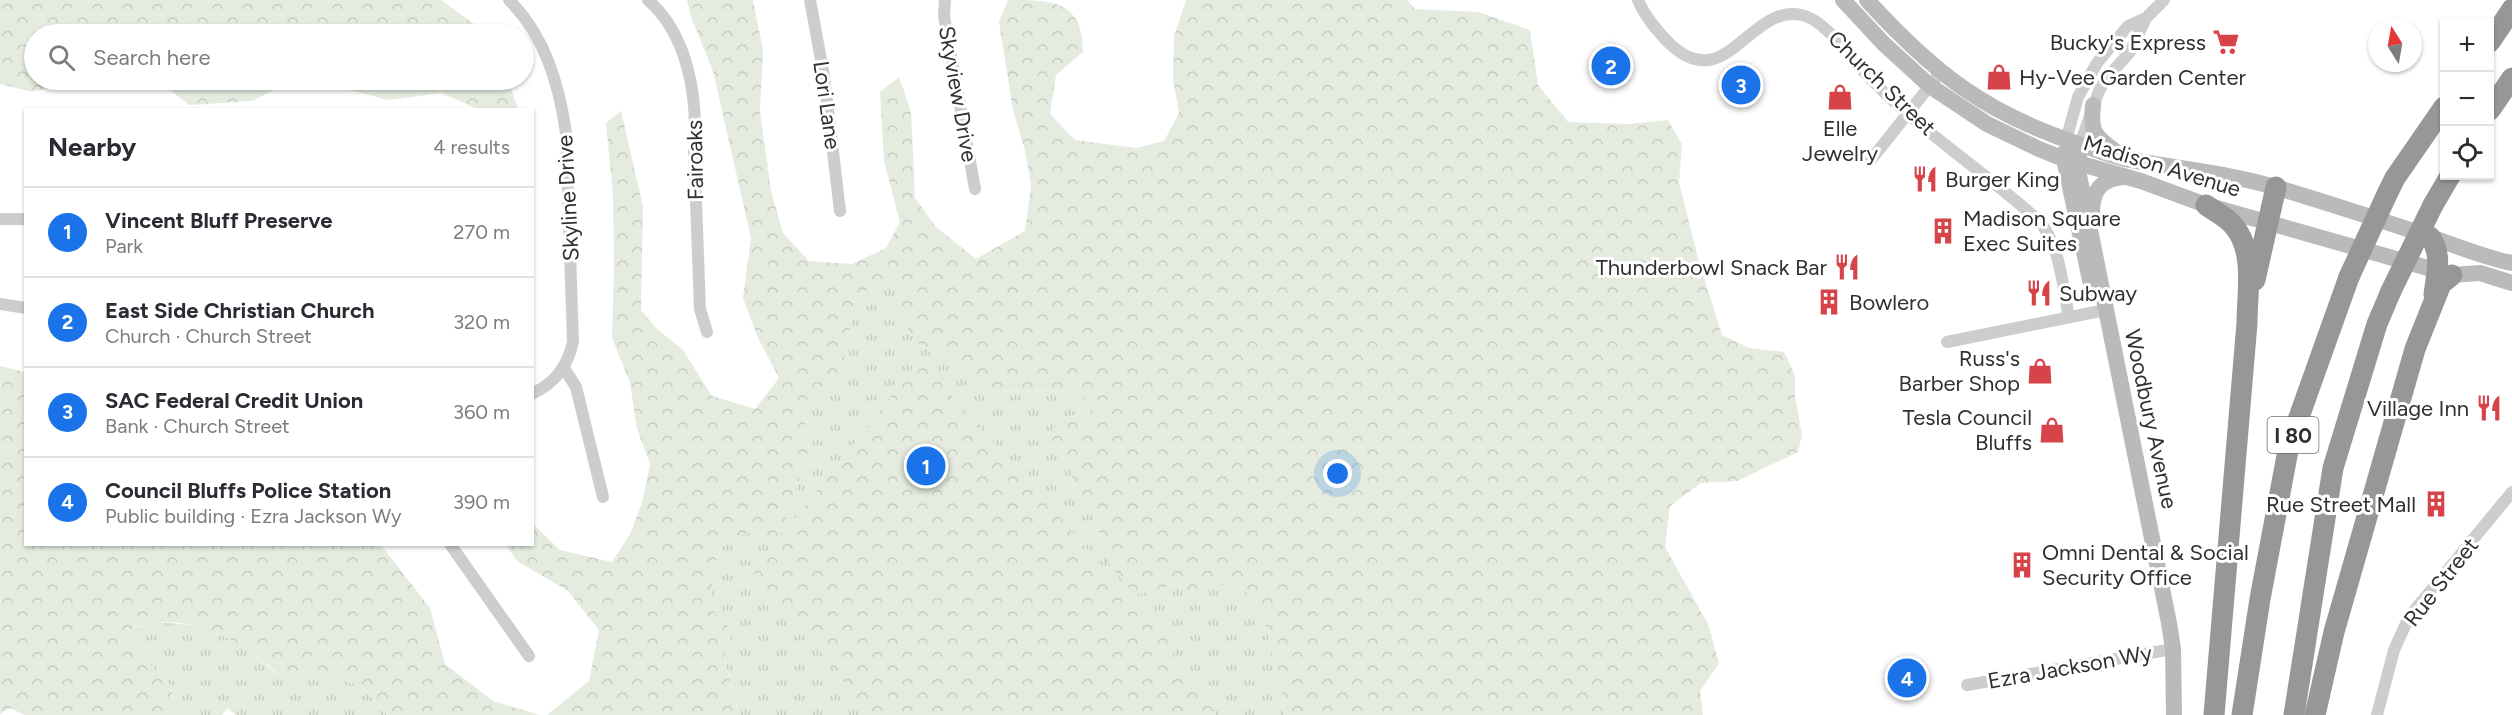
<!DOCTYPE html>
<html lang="en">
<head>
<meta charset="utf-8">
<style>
  body { margin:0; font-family:Figtree,sans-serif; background:#f2f2f3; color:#2b2b33 }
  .controls { position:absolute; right:18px; top:18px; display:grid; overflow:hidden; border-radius:0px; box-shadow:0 2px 4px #0004 }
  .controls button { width:54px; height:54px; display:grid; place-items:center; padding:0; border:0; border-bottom:2px solid #e1e1e2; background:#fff; color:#2b2b33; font:30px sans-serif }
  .compass { position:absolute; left:2368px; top:18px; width:54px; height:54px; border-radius:50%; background:#fff; box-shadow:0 2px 4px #0004; rotate:349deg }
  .you { position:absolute; left:1338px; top:474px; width:21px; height:21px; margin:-15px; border:4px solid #fff; border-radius:50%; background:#1a73e8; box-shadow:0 0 0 9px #1a73e833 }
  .badge { display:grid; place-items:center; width:39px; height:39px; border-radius:50%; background:#1a73e8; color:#fff; font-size:20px; font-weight:700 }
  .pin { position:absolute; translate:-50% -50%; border:3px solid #fff; box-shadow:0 2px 6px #0006 }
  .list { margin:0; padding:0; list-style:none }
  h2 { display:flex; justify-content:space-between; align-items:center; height:78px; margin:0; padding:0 24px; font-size:26px }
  h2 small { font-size:20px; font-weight:400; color:#7c7c81 }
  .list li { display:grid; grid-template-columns:39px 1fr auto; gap:18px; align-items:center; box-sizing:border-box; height:90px; padding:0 24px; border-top:2px solid #e1e1e2 }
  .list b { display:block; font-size:22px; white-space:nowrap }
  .list p { margin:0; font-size:20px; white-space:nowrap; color:#7c7c81 }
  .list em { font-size:20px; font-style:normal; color:#7c7c81 }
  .icon { flex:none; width:33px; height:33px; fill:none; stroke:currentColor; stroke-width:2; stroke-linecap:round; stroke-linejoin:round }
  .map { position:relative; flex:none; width:2512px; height:715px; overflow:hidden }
  .search { position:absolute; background:#fff; box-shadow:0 2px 4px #0004; left:24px; top:24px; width:510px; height:66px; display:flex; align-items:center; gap:15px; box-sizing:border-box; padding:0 21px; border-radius:33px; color:#7c7c81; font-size:22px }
  .panel { position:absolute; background:#fff; box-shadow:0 2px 4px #0004; left:24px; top:108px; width:510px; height:438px; border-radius:0px }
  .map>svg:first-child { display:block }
</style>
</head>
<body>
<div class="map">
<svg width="2512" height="715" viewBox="0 0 2512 715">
  <defs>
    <pattern id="grass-tufts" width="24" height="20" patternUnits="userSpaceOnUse" patternTransform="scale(1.5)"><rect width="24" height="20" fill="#e5ecdf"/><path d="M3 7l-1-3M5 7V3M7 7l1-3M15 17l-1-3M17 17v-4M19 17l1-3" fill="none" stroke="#c5cbc0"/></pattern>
    <pattern id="forest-crowns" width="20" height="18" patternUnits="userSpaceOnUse" patternTransform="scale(1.5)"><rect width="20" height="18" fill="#e5ecdf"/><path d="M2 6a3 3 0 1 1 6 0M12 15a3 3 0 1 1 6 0" fill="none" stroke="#c5cbc0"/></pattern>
  </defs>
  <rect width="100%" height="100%" fill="#fff"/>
  <!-- grass -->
  <g fill="url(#grass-tufts)">
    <path d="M 877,284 L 901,284 L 920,346 L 958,364 L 983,390 C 1016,392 1048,389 1081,392 L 1091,412 L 1062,418 L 1058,455 L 1073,464 L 1072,487 L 1097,521 L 1104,558 L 1162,590 L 1175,582 L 1212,583 L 1243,588 L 1267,628 L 1271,659 L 1282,690 L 1283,715 L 739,715 L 724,657 L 733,631 L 712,610 L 712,568 L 727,539 L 751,532 L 780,538 L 809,449 L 803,403 L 823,386 L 841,379 L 855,299 Z"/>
    <path d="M 156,622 L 205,626 L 246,648 L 276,673 L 309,670 L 362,686 L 387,715 L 236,715 L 227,708 L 222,715 L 178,715 L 170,685 L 149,664 L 128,630 Z"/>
  </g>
  <!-- forest -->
  <g fill="url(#forest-crowns)">
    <path d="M 0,0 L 441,0 L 488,34 L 34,34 L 34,80 L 82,80 L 32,92 L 0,84 Z"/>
    <path d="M 687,0 L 753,0 L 763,50 L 760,112 L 771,191 L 783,233 L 809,261 L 852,264 L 886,248 L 900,222 L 884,161 L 880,92 L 899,77 L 911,112 L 915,198 L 936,227 L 976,259 L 1025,231 L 1031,186 L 1025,150 L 1013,110 L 999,22 L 1008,0 C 1052,0 1083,0 1083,52 L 1056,75 L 1050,114 L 1075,140 L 1136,148 L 1164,141 L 1179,113 L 1173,80 L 1174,36 L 1186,0 L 1407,0 L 1415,9 L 1478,12 L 1530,30 L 1538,85 L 1568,122 L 1630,124 L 1668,120 L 1682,144 L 1679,182 L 1699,262 L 1722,335 L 1749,348 L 1784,352 L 1795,375 L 1795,396 L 1802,435 L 1798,452 L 1737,481 L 1701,483 L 1670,506 L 1665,547 L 1708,624 L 1719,663 L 1700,691 L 1703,715 L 1283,715 L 1282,690 L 1271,659 L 1267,628 L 1243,588 L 1212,583 L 1197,600 L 1175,582 L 1162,590 L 1134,595 L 1104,558 L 1097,521 L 1072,487 L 1073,464 L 1058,455 L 1049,435 L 1062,418 L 1091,412 L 1081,392 C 1048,388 1016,392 983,390 L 958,364 L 920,346 L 898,314 L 900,284 L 877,284 L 855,299 L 841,379 L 823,386 L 803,403 L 809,449 L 780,538 L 920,359 L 1164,636 L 1216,715 L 872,715 L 753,574 L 780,539 L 751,532 L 727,539 L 712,568 L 712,610 L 733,631 L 724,657 L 739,715 L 547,715 L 589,681 L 599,630 L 568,591 L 517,561 L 506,545 L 532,544 L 533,524 L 560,550 L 612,562 L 630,534 L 642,503 L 650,464 L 637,429 L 630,383 L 612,338 L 614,267 L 613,194 L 606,123 L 621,111 L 643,206 L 641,310 L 656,328 L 683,350 L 712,396 L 755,409 L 779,378 L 757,336 L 743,298 L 751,238 L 713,71 L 691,17 Z"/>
    <path d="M 158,80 L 291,80 L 253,101 L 189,105 Z"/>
    <path d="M 311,80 L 508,80 L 518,109 L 478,109 L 441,93 L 389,100 Z"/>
    <path d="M 0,366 L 25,372 L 26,544 L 381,545 L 430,608 L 445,664 L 493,701 L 540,715 L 387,715 L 362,686 L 309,670 L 277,673 C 233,636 187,608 128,630 L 149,664 L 170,685 L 178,715 L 25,715 L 10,708 L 0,714 Z"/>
  </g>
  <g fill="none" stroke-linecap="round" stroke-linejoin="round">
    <!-- street -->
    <g stroke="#cdcdcd" stroke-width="12">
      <path d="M 509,0 C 545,36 559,84 566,133 L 573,342 C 567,367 556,382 532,394"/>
      <path d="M 648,0 C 688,35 698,97 694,148 L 700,309 L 707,332"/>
      <path d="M 810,0 L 824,76 L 840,211"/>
      <path d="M 945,0 L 944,16 L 975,189"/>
      <path d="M 1638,0 C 1645,17 1657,31 1670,44 C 1726,97 1750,3 1802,15 C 1825,20 1849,56 1865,73 C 1917,129 1983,170 2039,221 C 2061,247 2062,285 2069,317"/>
      <path d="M 2066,140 L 2078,97 L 2097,63 L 2128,26 L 2146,18 L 2164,0"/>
      <path d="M 2080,144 L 2099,91 L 2106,79 L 2130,52 L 2146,18"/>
      <path d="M 1870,161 L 1940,73"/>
      <path d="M 0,219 L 26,219"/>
      <path d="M 0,304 L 26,308"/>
      <path d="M 1947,342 L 2105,310"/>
      <path d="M 564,368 L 576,387 L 603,497"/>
      <path d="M 450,544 L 529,656"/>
      <path d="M 1967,685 L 2173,649"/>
      <path d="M 2377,715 L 2394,650 L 2409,617 L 2512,492"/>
    </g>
    <!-- secondary -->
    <g stroke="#bababa" stroke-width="16">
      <path d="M 1843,0 L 1884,44 L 1930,86 L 1987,124 L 2039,149 L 2064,159 L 2141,181 L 2206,205 L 2442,272 L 2452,275 L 2480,273 L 2512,283"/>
      <path d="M 1867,0 C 1933,72 1984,113 2079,144 C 2095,149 2113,157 2131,160 C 2180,169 2229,173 2278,188 C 2328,203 2377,219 2425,235 C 2455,245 2482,257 2512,263"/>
      <path d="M 2093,105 C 2090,131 2094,136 2115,151"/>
      <path d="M 2065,152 L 2064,159 L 2090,280 L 2095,291"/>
      <path d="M 2079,154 L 2079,175 L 2169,623 L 2173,649 L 2174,715"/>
      <path d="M 2092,213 C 2092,191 2101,179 2123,177"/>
    </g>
    <!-- highway -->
    <g stroke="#979797" stroke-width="21">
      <path d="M 2490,42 L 2512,9"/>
      <path d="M 2490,110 L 2512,78"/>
      <path d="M 2388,192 L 2395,178 L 2444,107"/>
      <path d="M 2206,205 C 2214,211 2225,216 2232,224 C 2256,249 2247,292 2247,323 L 2214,715"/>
      <path d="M 2433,205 L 2450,176"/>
      <path d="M 2430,237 C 2443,254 2436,276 2434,295"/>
      <path d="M 2255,280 L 2276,187"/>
      <path d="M 2242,715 L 2260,599 L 2289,445 L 2349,277"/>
      <path d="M 2294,715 L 2333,468 L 2377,324 L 2391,291"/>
      <path d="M 2315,715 L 2334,632 L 2415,349 L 2441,284 L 2452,275"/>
    </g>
    <!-- highway-bridge -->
    <g stroke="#979797" stroke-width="21">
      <path d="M 2349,277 L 2388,192"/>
      <path d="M 2391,291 L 2433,205"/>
    </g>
  </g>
  <!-- icons -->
  <defs>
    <g id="supermarket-bare" transform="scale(2.07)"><path d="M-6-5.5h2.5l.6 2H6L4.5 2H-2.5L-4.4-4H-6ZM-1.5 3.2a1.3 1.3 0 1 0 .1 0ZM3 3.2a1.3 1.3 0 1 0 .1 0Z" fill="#d64348" stroke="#fff" stroke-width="2.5" paint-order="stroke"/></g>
    <g id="shop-bare" transform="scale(2.07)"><path d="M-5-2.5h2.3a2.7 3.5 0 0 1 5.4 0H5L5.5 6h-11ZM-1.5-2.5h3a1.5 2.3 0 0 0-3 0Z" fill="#d64348" stroke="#fff" stroke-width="2.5" paint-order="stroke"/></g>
    <g id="restaurant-bare" transform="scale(2.07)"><path d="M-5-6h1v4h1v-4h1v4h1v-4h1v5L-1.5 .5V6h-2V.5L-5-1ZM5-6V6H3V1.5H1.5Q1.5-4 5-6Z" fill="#d64348" stroke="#fff" stroke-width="2.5" paint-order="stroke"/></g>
    <g id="building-bare" transform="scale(2.07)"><path d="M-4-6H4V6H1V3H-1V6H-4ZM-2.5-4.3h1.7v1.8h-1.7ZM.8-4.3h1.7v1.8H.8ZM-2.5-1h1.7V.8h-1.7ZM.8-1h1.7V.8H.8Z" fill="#d64348" stroke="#fff" stroke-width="2.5" paint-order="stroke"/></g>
  </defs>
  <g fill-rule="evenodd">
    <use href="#supermarket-bare" x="2226" y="42"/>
    <use href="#shop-bare" x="1999" y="77"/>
    <use href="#shop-bare" x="1840" y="97"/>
    <use href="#restaurant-bare" x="1925" y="179"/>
    <use href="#building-bare" x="1943" y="231"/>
    <use href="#restaurant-bare" x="1847" y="267"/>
    <use href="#restaurant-bare" x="2039" y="293"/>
    <use href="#building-bare" x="1829" y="302"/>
    <use href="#shop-bare" x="2040" y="371"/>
    <use href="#restaurant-bare" x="2489" y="408"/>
    <use href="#shop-bare" x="2052" y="430"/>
    <use href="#building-bare" x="2436" y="504"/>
    <use href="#building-bare" x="2022" y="565"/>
  </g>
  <g text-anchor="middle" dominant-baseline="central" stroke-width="6" stroke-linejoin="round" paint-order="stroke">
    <!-- shield labels -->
    <rect fill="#fff" stroke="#6e6e6e" stroke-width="1.5" x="2267.5" y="417" width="51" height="36" rx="4.5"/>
    <g font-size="21" font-weight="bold" fill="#303030">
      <text x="2293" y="435">I 80</text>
    </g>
    <!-- poi labels -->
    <g font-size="22" fill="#303030" stroke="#fff" text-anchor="end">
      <text x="2206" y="42">Bucky's Express</text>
      <text x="2019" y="77" text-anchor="start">Hy-Vee Garden Center</text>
      <text x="1840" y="128" text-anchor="middle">Elle<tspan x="1840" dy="25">Jewelry</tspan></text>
      <text x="1945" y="179" text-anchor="start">Burger King</text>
      <text x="1963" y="218" text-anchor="start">Madison Square<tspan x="1963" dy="25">Exec Suites</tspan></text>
      <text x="1827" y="267">Thunderbowl Snack Bar</text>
      <text x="2059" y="293" text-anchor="start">Subway</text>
      <text x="1849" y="302" text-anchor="start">Bowlero</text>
      <text x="2020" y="358">Russ's<tspan x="2020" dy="25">Barber Shop</tspan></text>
      <text x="2469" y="408">Village Inn</text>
      <text x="2032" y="417">Tesla Council<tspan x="2032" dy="25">Bluffs</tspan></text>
      <text x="2416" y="504">Rue Street Mall</text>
      <text x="2042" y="552" text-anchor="start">Omni Dental &amp; Social<tspan x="2042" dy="25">Security Office</tspan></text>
    </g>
    <!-- street labels -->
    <g font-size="22" fill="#303030" stroke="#fff">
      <text transform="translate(1882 83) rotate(44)">Church Street</text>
      <text transform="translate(958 94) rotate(80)">Skyview Drive</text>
      <text transform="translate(827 105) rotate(82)">Lori Lane</text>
      <text transform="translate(695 160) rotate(-91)">Fairoaks</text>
      <text transform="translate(2162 166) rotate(17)">Madison Avenue</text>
      <text transform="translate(568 198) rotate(-93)">Skyline Drive</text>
      <text transform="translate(2151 419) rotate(78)">Woodbury Avenue</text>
      <text transform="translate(2441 582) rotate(-52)">Rue Street</text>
      <text transform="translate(2070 667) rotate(-10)">Ezra Jackson Wy</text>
    </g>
  </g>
</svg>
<div class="controls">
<button>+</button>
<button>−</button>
<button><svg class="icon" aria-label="locate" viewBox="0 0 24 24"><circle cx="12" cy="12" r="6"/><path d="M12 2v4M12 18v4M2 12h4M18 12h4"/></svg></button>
</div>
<svg class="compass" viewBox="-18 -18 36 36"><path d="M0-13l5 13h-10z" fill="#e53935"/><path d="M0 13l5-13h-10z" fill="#7c7c81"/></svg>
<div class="you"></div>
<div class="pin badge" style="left:926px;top:466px">1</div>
<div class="pin badge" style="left:1611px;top:66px">2</div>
<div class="pin badge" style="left:1741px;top:85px">3</div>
<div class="pin badge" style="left:1907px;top:678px">4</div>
<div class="search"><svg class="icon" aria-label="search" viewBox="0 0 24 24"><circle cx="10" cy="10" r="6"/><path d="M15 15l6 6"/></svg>Search here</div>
<section class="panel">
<h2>Nearby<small>4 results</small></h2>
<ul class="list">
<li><span class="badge">1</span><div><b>Vincent Bluff Preserve</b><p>Park</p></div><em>270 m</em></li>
<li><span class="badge">2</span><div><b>East Side Christian Church</b><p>Church · Church Street</p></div><em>320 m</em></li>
<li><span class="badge">3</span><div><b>SAC Federal Credit Union</b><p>Bank · Church Street</p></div><em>360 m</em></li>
<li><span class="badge">4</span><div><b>Council Bluffs Police Station</b><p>Public building · Ezra Jackson Wy</p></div><em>390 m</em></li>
</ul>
</section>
</div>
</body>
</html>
